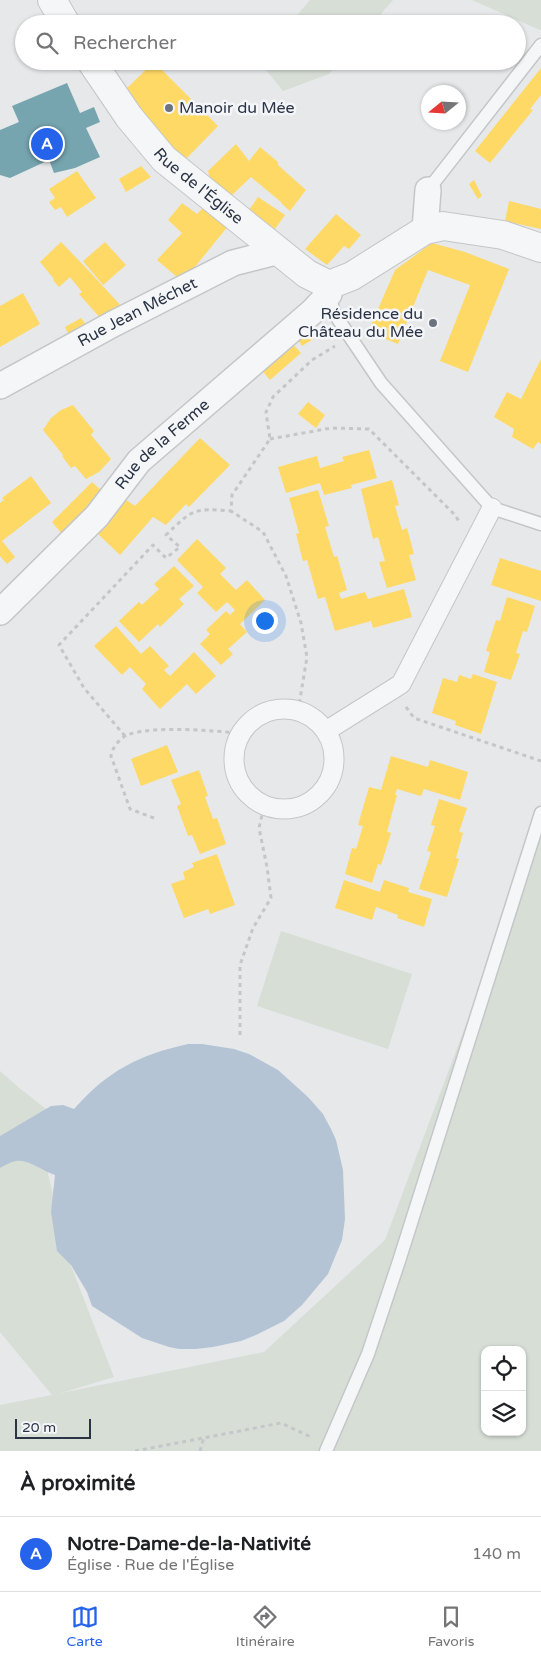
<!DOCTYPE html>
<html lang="fr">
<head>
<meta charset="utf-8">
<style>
  body { margin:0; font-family:"Varela Round",sans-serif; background:#f6f6f6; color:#202124 }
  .controls { position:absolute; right:15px; bottom:15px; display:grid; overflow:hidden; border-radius:10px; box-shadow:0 1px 4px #0004 }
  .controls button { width:45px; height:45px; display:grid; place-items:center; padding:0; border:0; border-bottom:1px solid #e0e0e0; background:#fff; color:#202124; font:25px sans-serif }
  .compass { position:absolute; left:421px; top:85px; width:45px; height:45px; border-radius:50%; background:#fff; box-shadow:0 1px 4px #0004; rotate:252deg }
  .scale { position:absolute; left:15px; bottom:12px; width:76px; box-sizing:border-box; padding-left:5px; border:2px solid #2b3445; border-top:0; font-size:14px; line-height:18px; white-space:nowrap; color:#2b3445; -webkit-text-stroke:4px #f4f6f9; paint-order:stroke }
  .you { position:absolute; left:264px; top:620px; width:18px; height:18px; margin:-12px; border:4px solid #fff; border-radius:50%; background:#1a73e8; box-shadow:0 0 0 8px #1a73e833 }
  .badge { display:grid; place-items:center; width:32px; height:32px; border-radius:50%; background:#2563eb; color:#fff; font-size:16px; font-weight:700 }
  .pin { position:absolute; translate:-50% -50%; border:2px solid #fff; box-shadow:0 1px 5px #0006 }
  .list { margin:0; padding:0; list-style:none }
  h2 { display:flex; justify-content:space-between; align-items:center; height:65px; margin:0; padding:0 20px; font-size:21px }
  h2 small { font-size:16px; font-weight:400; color:#757577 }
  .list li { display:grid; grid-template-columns:32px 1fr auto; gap:15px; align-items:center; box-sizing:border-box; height:75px; padding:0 20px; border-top:1px solid #e0e0e0 }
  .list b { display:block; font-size:19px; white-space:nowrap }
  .list p { margin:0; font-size:16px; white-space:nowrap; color:#757577 }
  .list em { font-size:16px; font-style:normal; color:#757577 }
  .icon { flex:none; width:28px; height:28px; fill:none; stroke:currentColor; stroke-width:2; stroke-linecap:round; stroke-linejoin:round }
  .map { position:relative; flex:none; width:541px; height:1451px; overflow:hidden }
  .search { position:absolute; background:#fff; box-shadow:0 1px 4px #0004; left:15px; right:15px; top:15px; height:55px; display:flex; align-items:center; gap:12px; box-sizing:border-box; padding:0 18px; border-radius:28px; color:#757577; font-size:19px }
  .sheet { height:140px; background:#fff }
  nav { display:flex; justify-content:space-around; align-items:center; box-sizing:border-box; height:70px; border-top:1px solid #e0e0e0; background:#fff; font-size:14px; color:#757577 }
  nav a { display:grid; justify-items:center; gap:2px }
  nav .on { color:#2563eb }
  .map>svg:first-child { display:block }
</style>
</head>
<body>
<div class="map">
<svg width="541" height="1451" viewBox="0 0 541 1451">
  <rect width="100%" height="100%" fill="#e6e8ea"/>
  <!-- green -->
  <g fill="#d6ded6" fill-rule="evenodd">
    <path d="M 310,0 L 393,0 L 372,24 L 290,24 Z"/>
    <path d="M 472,0 L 541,0 L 541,29 L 540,30 Z"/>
    <path d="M 259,61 L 340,61 L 329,74 L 283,91 Z"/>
    <path d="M 541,825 L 541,1451 L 0,1451 L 0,1405 L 52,1395 L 0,1332 L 0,1071 L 18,1087 L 46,1109 L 48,1174 L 68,1258 L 114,1377 L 61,1393 L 264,1352 L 385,1240 ZM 485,1350 L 522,1350 L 522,1432 L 485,1432 Z"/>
    <path d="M 281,931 L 412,974 L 388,1049 L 257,1006 Z"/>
  </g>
  <!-- water -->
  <path fill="#b4c4d5" d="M 188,1044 L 202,1044 L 234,1049 L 249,1054 L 278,1070 L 308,1097 L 323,1114 L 331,1129 L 336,1140 L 343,1170 L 345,1219 L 342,1240 L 328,1274 L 302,1305 L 284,1321 L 256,1335 L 241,1341 L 213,1347 L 196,1349 L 179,1349 L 169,1347 L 142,1338 L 92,1306 L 87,1292 L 71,1265 L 57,1251 L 51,1212 L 55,1175 C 42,1171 29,1159 16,1161 C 11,1162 5,1165 0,1168 L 0,1136 L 51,1106 L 63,1105 L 74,1109 C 108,1071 138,1055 188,1044 Z"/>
  <!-- homes -->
  <g fill="#ffd966">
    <path d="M 154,62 L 218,126 L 182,163 L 163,143 L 126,89 Z"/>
    <path d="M 541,68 L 541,95 L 530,109 L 533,110 L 490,163 L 475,151 Z"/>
    <path d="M 236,144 L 249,161 L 260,147 L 278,162 L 278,165 L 306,190 L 290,211 L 281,203 L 281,202 L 251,177 L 230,197 L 211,184 L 208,171 Z"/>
    <path d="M 141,166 L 151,177 L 126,192 L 119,179 Z"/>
    <path d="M 77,171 L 96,198 L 67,217 L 61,207 L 55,210 L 49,202 L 55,198 L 49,189 Z"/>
    <path d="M 474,180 L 482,196 L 478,199 L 469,184 Z"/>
    <path d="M 258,197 L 285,215 L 275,229 L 249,210 Z"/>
    <path d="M 509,201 L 541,209 L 541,229 L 505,221 Z"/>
    <path d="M 182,203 L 197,214 L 205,206 L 229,225 L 194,268 L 177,277 L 157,260 L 182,233 L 168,220 Z"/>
    <path d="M 336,214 L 361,235 L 349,249 L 344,246 L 327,265 L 305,249 Z"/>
    <path d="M 61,242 L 88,270 L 123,308 L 102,320 L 79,294 L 82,292 L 70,277 L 59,287 L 53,280 L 54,279 L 40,262 Z"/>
    <path d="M 105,242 L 126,265 L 103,285 L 83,261 Z"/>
    <path d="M 432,243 L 465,252 L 509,269 L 468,372 L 440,361 L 470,285 L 428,270 L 398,344 L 368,332 L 395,270 Z"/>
    <path d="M 23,293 L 40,324 L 0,347 L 0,306 Z"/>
    <path d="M 81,318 L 88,327 L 70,338 L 65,327 Z"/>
    <path d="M 308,327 L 315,338 L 302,346 L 295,335 Z"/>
    <path d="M 289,340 L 301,353 L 270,380 L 259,367 Z"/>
    <path d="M 541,359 L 541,444 L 538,442 L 533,449 L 512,437 L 514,429 L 494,417 L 507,392 L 521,399 Z"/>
    <path d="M 308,402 L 325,415 L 316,428 L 298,414 Z"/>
    <path d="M 73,405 L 94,431 L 91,435 L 111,459 L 99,472 L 86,479 L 75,466 L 71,468 L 62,456 L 63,455 L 43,430 L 51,418 L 61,410 Z"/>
    <path d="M 200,438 L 230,465 L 189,507 L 186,504 L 166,525 L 153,517 L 120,555 L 95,531 L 125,499 L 135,506 Z"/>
    <path d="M 369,450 L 377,478 L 351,485 L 352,488 L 324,495 L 320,483 L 286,493 L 278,467 L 317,456 L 320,468 L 344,461 L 342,457 Z"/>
    <path d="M 31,476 L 51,503 L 2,541 L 15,557 L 7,564 L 0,556 L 0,503 L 4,500 L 2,498 Z"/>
    <path d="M 392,480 L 399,505 L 395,506 L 402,530 L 407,528 L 414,554 L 409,555 L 416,580 L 387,588 L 379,562 L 385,561 L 378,537 L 373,539 L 361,489 Z"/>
    <path d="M 92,482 L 103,492 L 67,540 L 52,522 Z"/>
    <path d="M 318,490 L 329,526 L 325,527 L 334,557 L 337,556 L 347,590 L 339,593 L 341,599 L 365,592 L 368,599 L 404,589 L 412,617 L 373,628 L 371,621 L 335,631 L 325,597 L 318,599 L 307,560 L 303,561 L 296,534 L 299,533 L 289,498 Z"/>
    <path d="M 197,539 L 226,568 L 220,574 L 236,590 L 247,580 L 265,600 L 240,624 L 247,632 L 228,649 L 233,654 L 221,665 L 200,644 L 210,634 L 206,630 L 226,611 L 230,615 L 235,610 L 227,602 L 216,612 L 197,593 L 203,587 L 177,560 Z"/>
    <path d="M 500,558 L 541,571 L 541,601 L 491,585 Z"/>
    <path d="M 174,566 L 194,586 L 179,599 L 184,604 L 160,627 L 158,624 L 139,642 L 119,621 L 139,602 L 142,605 L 159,589 L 154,584 Z"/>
    <path d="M 507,597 L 535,606 L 527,632 L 523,631 L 516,653 L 520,654 L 511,680 L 484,672 L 490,652 L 486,651 L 496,620 L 500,621 Z"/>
    <path d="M 116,626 L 141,654 L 150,646 L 169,666 L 164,670 L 170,676 L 194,652 L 216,676 L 196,694 L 187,684 L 160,709 L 142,689 L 146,684 L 130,667 L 122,675 L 94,646 Z"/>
    <path d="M 473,674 L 497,682 L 481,734 L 455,725 L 456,721 L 432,713 L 443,678 L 457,682 L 459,675 L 471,679 Z"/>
    <path d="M 167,745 L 178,772 L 141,786 L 131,759 Z"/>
    <path d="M 391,756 L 428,767 L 430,760 L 468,772 L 460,800 L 424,789 L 421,796 L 397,789 L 395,795 L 397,795 L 387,832 L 391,833 L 381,865 L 378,864 L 372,883 L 345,874 L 352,848 L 356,849 L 363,826 L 358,825 L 369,787 L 381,790 Z"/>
    <path d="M 199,770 L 208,796 L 205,797 L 213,819 L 217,818 L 226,844 L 200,854 L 192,835 L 188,836 L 177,806 L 181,804 L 171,780 Z"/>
    <path d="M 439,799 L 467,808 L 459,832 L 463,833 L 456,858 L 459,859 L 447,897 L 419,889 L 431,852 L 427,851 L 435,826 L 431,825 Z"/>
    <path d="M 217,854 L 235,905 L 210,914 L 208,909 L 184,918 L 171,884 L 185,879 L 183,872 L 194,867 L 192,863 Z"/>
    <path d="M 344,880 L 380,892 L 384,880 L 409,888 L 408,892 L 432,899 L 424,927 L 397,918 L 398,915 L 376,907 L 372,920 L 335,908 Z"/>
  </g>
  <!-- public -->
  <path fill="#76a5af" d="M 67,83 L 80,113 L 94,107 L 100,122 L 86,128 L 100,157 L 75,168 L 54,173 L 49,160 L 10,178 L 0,175 L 0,130 L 19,122 L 12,106 Z"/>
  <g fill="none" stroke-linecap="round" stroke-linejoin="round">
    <!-- service casing -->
    <g stroke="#c4c6c8" stroke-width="15">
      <g id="service">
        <path d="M 428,190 L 541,45"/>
        <path d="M 329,294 L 334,313 L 381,383 L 492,508 L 541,524"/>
        <path d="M 326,1451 L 368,1354 L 399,1261 L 541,813"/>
      </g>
    </g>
    <!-- pedestrian casing -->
    <g stroke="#c4c6c8" stroke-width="21">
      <g id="pedestrian">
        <circle cx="284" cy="759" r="50"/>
        <path d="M 326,731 L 401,684 L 492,508"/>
      </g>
    </g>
    <!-- minor casing -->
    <g stroke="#c4c6c8" stroke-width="28">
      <g id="minor">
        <path d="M 425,230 L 428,190"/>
        <path id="s1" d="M 0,386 L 113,324 L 233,263 L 280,251"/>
        <path id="s2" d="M 0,612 L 97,516 L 139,461 L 312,312 L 329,294 L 329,285"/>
      </g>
    </g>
    <!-- tertiary casing -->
    <g stroke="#c4c6c8" stroke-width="30">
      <g id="tertiary">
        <path d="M 52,0 L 66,24"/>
        <path id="s3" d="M 91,61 L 129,117 L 164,159 L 307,274 L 329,285 L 352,276 L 425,230 L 443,226 L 503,235 L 541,248"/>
      </g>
    </g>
    <!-- path -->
    <g stroke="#c5c6ca" stroke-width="3" stroke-dasharray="4 4" stroke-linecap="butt">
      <path d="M 270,439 L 331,428 L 369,429 L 455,515 L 460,523"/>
      <path d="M 406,707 L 414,718 L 541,761"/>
      <path d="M 298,711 L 307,657 L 301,623 L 286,576 L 263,532 L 231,511 L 232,495 L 270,439 L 266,412 L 273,397 L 312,360 L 335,346"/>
      <path d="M 125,736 L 84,688 L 59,645 L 153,545 L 166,558 L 180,547 L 166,535 C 193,509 193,508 231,511"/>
      <path d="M 154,818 L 130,809 L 111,756 C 112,748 119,739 127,735 C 155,725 210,731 241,733"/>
      <path d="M 240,1035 L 240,965 L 253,928 L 271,898 L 267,867 L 259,828 L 264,806"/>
      <path d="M 135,1451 L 281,1423 L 311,1437"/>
      <path d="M 200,1451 L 204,1437"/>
    </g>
    <!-- service -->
    <use href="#service" stroke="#f5f6f7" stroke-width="12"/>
    <!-- pedestrian -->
    <use href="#pedestrian" stroke="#f5f6f7" stroke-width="19"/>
    <!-- minor -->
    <use href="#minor" stroke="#f5f6f7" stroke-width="25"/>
    <!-- tertiary -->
    <use href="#tertiary" stroke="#f5f6f7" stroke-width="28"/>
  </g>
  <!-- markers -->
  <g fill="#6c737f" stroke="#f4f6f9" stroke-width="2">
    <circle cx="169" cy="108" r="5"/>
    <circle cx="433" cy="323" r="5"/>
  </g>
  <g text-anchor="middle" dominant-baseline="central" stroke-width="5" stroke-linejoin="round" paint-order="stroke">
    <!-- poi labels -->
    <g font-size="16" fill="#2b3445" stroke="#f4f6f9" text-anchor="start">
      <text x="179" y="108">Manoir du Mée</text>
      <text x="423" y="314" text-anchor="end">Résidence du<tspan x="423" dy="18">Château du Mée</tspan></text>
    </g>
    <!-- street labels -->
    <g font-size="16" fill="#2b3445" stroke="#f4f6f9">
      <text stroke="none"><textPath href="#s3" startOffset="166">Rue de l'Église</textPath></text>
      <text stroke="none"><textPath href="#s1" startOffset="156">Rue Jean Méchet</textPath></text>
      <text stroke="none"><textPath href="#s2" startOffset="234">Rue de la Ferme</textPath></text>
    </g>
  </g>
</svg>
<div class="controls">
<button><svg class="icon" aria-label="locate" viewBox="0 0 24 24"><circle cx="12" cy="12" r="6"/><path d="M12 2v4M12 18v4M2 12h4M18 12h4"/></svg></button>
<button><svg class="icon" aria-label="layers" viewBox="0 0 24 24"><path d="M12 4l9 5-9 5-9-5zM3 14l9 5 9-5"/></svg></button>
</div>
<svg class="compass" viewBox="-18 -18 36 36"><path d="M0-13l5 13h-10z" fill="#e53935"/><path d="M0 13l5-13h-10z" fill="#757577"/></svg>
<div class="scale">20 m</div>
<div class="you"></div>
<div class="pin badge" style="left:47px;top:144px">A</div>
<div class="search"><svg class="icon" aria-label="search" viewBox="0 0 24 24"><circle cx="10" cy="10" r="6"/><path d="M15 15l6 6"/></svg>Rechercher</div>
</div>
<section class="sheet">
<h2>À proximité<small></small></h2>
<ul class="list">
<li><span class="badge">A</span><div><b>Notre-Dame-de-la-Nativité</b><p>Église · Rue de l'Église</p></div><em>140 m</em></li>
</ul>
</section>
<nav>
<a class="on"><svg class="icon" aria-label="map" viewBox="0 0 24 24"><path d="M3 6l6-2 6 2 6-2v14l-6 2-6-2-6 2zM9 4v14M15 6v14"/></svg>Carte</a>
<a><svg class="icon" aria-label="directions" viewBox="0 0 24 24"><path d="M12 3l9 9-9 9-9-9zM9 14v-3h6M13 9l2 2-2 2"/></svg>Itinéraire</a>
<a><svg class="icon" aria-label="saved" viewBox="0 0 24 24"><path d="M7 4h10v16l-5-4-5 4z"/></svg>Favoris</a>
</nav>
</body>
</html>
